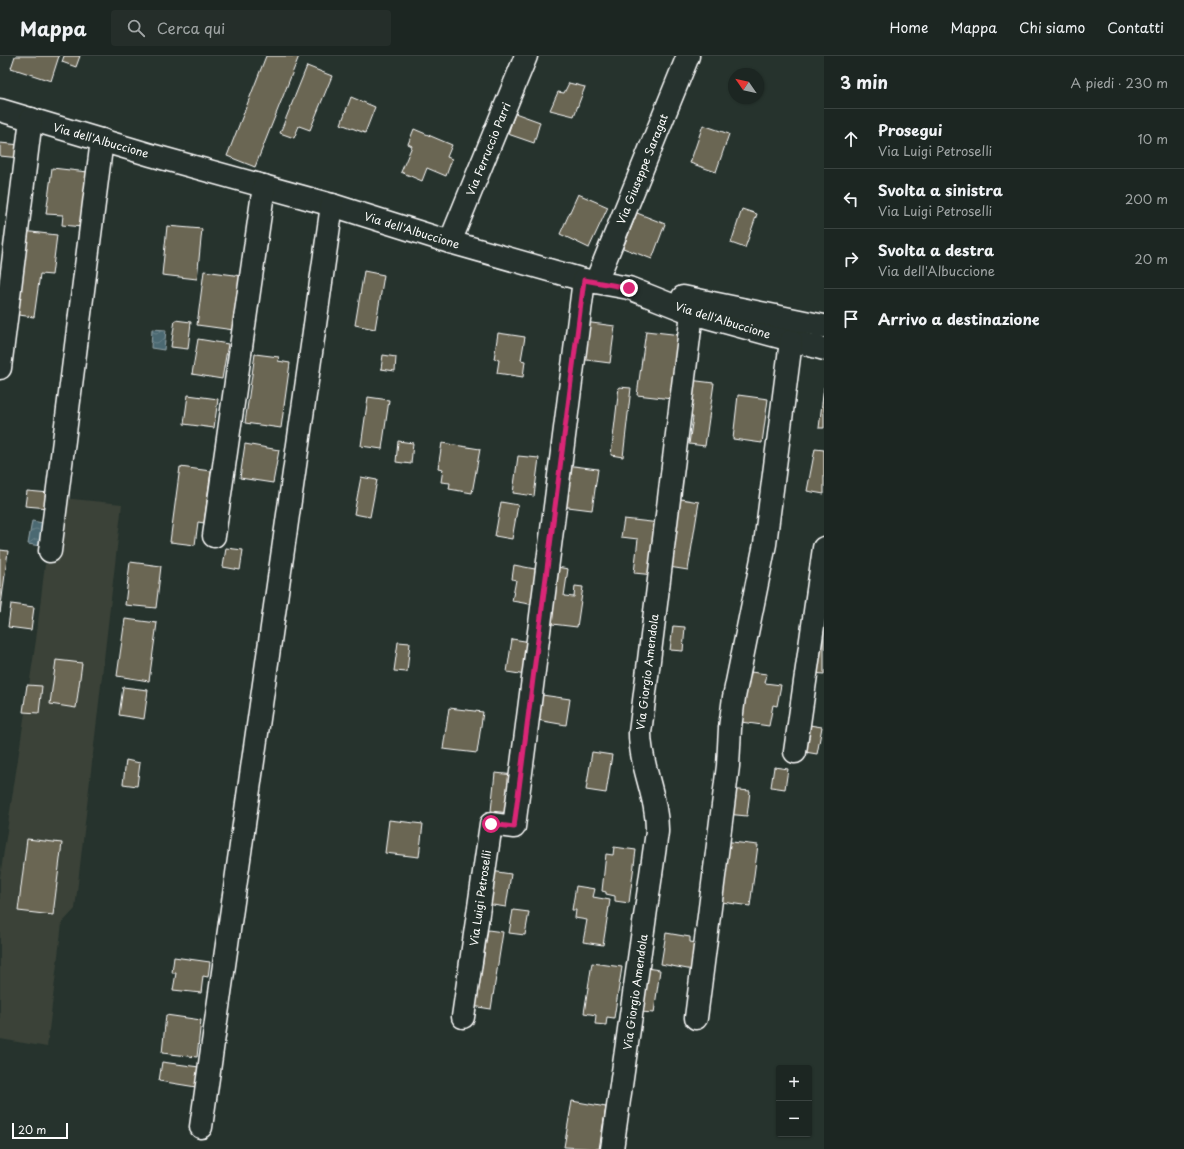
<!DOCTYPE html>
<html lang="it">
<head>
<meta charset="utf-8">
<style>
  body { margin:0; font-family:"Playpen Sans",sans-serif; background:#252e2a; color:#f1f3f6 }
  .controls { position:absolute; right:12px; bottom:12px; display:grid; overflow:hidden; border-radius:4px; box-shadow:0 1px 3px #0004 }
  .controls button { width:36px; height:36px; display:grid; place-items:center; padding:0; border:0; border-bottom:1px solid #3a4340; background:#1c2622; color:#f1f3f6; font:20px sans-serif }
  .compass { position:absolute; left:728px; top:12px; width:36px; height:36px; border-radius:50%; background:#1c2622; box-shadow:0 1px 3px #0004; rotate:304deg }
  .scale { position:absolute; left:12px; bottom:10px; width:56px; box-sizing:border-box; padding-left:4px; border:2px solid #fff; border-top:0; font-size:11px; line-height:14px; white-space:nowrap; color:#fff; -webkit-text-stroke:3px #26332d; paint-order:stroke }
  .stop { position:absolute; width:12px; height:12px; margin:-9px; border:3px solid #db2777; border-radius:50%; background:#fff }
  .stop.end { background:#db2777; border-color:#fff; box-shadow:0 1px 4px #0008 }
  .list { margin:0; padding:0; list-style:none }
  h2 { display:flex; justify-content:space-between; align-items:center; height:52px; margin:0; padding:0 16px; font-size:17px }
  h2 small { font-size:13px; font-weight:400; color:#a0a5a5 }
  .list li { display:grid; grid-template-columns:26px 1fr auto; gap:12px; align-items:center; box-sizing:border-box; height:60px; padding:0 16px; border-top:1px solid #3a4340 }
  .list b { display:block; font-size:15px; white-space:nowrap }
  .list p { margin:0; font-size:13px; white-space:nowrap; color:#a0a5a5 }
  .list em { font-size:13px; font-style:normal; color:#a0a5a5 }
  .icon { flex:none; width:22px; height:22px; fill:none; stroke:currentColor; stroke-width:2; stroke-linecap:round; stroke-linejoin:round }
  .map { position:relative; flex:none; width:824px; height:1093px; overflow:hidden }
  header { display:flex; align-items:center; gap:24px; box-sizing:border-box; height:56px; padding:0 20px; background:#1c2622; border-bottom:1px solid #3a4340 }
  header strong { font-size:19px }
  nav { display:flex; gap:22px; margin-inline-start:auto; font-size:14px }
  .search { width:280px; height:36px; background:#252e2a; display:flex; align-items:center; gap:10px; box-sizing:border-box; padding:0 14px; border-radius:4px; color:#a0a5a5; font-size:15px }
  main { display:flex }
  aside { flex:1; background:#1c2622 }
  .map>svg:first-child { display:block }
</style>
</head>
<body>
<header>
<strong>Mappa</strong>
<div class="search"><svg class="icon" aria-label="search" viewBox="0 0 24 24"><circle cx="10" cy="10" r="6"/><path d="M15 15l6 6"/></svg>Cerca qui</div>
<nav><a>Home</a><a>Mappa</a><a>Chi siamo</a><a>Contatti</a></nav>
</header>
<main>
<div class="map">
<svg width="824" height="1093" viewBox="0 0 824 1093">
  <defs>
    <pattern id="water-waves" width="16" height="10" patternUnits="userSpaceOnUse"><rect width="16" height="10" fill="#4c6972"/><path d="M0 5q4-4 8 0t8 0" fill="none" stroke="#678087"/></pattern>
  </defs>
  <rect width="100%" height="100%" fill="#26332d"/>
  <filter id="ink" filterUnits="userSpaceOnUse"><feTurbulence type="fractalNoise" baseFrequency=".025" numOctaves="2"/><feDisplacementMap in="SourceGraphic" scale="8" xChannelSelector="R" yChannelSelector="G"/><feConvolveMatrix kernelMatrix="1 2 1 2 8 2 1 2 1" color-interpolation-filters="sRGB"/></filter>
  <g filter="url(#ink)">
    <!-- built -->
    <path fill="#3a4238" d="M 63,442 L 122,448 L 75,853 L 62,867 L 47,991 L 0,983 L 0,821 L 36,584 L 45,508 L 55,507 Z"/>
    <!-- water -->
    <g fill="url(#water-waves)" stroke="#94a5aa">
      <path d="M 152,273 L 166,274 L 164,294 L 151,292 Z"/>
      <path d="M 32,465 L 43,467 L 40,490 L 28,488 Z"/>
    </g>
    <!-- building -->
    <g fill="#6a6653" stroke="#fff">
      <path d="M 15,0 L 59,0 L 51,25 L 11,12 Z"/>
      <path d="M 64,0 L 80,0 L 76,11 L 62,6 Z"/>
      <path d="M 266,0 L 299,0 L 255,111 L 227,100 Z"/>
      <path d="M 307,10 L 332,20 L 310,74 L 299,70 L 294,82 L 280,77 Z"/>
      <path d="M 569,27 L 585,31 L 574,60 L 550,54 L 558,36 L 564,37 Z"/>
      <path d="M 351,41 L 375,51 L 365,77 L 341,68 Z"/>
      <path d="M 515,57 L 540,66 L 534,87 L 508,78 Z"/>
      <path d="M 703,69 L 729,78 L 716,116 L 690,107 Z"/>
      <path d="M 414,73 L 452,89 L 447,101 L 452,103 L 446,120 L 427,112 L 422,125 L 401,116 L 412,90 L 408,88 Z"/>
      <path d="M 0,87 L 21,89 L 20,102 L 0,100 Z"/>
      <path d="M 52,112 L 88,116 L 82,171 L 62,169 L 63,159 L 46,158 Z"/>
      <path d="M 578,138 L 608,151 L 589,192 L 560,178 Z"/>
      <path d="M 742,153 L 757,158 L 745,192 L 731,187 Z"/>
      <path d="M 637,157 L 665,168 L 652,203 L 623,192 Z"/>
      <path d="M 167,170 L 202,173 L 197,223 L 162,219 Z"/>
      <path d="M 23,175 L 57,179 L 52,219 L 40,218 L 34,261 L 11,258 Z"/>
      <path d="M 204,215 L 242,220 L 234,274 L 197,269 Z"/>
      <path d="M 364,215 L 384,219 L 375,273 L 355,269 Z"/>
      <path d="M 175,264 L 191,266 L 188,293 L 171,291 Z"/>
      <path d="M 584,266 L 615,270 L 610,307 L 579,303 Z"/>
      <path d="M 646,275 L 681,279 L 672,343 L 637,339 Z"/>
      <path d="M 498,277 L 525,281 L 521,304 L 525,305 L 523,321 L 497,317 L 499,304 L 494,303 Z"/>
      <path d="M 198,283 L 228,288 L 222,323 L 192,318 Z"/>
      <path d="M 255,298 L 279,301 L 278,305 L 290,307 L 281,372 L 245,367 Z"/>
      <path d="M 383,299 L 396,301 L 395,315 L 381,313 Z"/>
      <path d="M 689,324 L 714,327 L 705,390 L 689,388 L 693,361 L 684,359 Z"/>
      <path d="M 619,331 L 631,332 L 623,401 L 611,399 Z"/>
      <path d="M 824,331 L 824,372 L 819,372 Z"/>
      <path d="M 188,339 L 218,343 L 214,372 L 184,368 Z"/>
      <path d="M 738,339 L 768,343 L 762,387 L 733,383 Z"/>
      <path d="M 368,341 L 389,344 L 382,393 L 361,390 Z"/>
      <path d="M 398,385 L 413,387 L 411,408 L 396,406 Z"/>
      <path d="M 442,387 L 480,393 L 472,437 L 449,433 L 450,427 L 441,426 L 443,413 L 438,412 Z"/>
      <path d="M 245,388 L 279,394 L 273,427 L 240,422 Z"/>
      <path d="M 815,393 L 824,394 L 824,438 L 807,435 Z"/>
      <path d="M 518,400 L 539,402 L 534,440 L 513,437 Z"/>
      <path d="M 566,409 L 598,413 L 592,454 L 560,450 Z"/>
      <path d="M 180,411 L 211,415 L 204,467 L 198,466 L 195,489 L 170,486 Z"/>
      <path d="M 361,421 L 377,424 L 370,461 L 354,458 Z"/>
      <path d="M 27,435 L 50,437 L 49,452 L 25,450 Z"/>
      <path d="M 675,442 L 699,446 L 688,514 L 669,511 Z"/>
      <path d="M 501,446 L 518,449 L 512,483 L 495,480 Z"/>
      <path d="M 624,463 L 660,467 L 654,519 L 634,517 L 638,483 L 621,481 Z"/>
      <path d="M 226,492 L 243,494 L 240,514 L 223,511 Z"/>
      <path d="M 0,494 L 8,495 L 0,557 Z"/>
      <path d="M 130,506 L 161,510 L 156,552 L 125,549 Z"/>
      <path d="M 514,509 L 540,514 L 535,549 L 512,545 L 516,524 L 512,523 Z"/>
      <path d="M 552,510 L 568,513 L 564,540 L 574,541 L 575,530 L 583,531 L 577,571 L 544,567 Z"/>
      <path d="M 11,548 L 34,551 L 31,574 L 8,571 Z"/>
      <path d="M 125,563 L 157,567 L 149,625 L 117,620 Z"/>
      <path d="M 824,567 L 824,618 L 812,617 Z"/>
      <path d="M 673,570 L 685,571 L 683,595 L 670,594 Z"/>
      <path d="M 512,583 L 531,586 L 526,619 L 507,616 Z"/>
      <path d="M 398,586 L 410,587 L 407,616 L 394,615 Z"/>
      <path d="M 56,604 L 82,607 L 76,652 L 50,648 Z"/>
      <path d="M 742,615 L 767,618 L 765,627 L 781,629 L 777,650 L 773,649 L 769,670 L 734,665 Z"/>
      <path d="M 27,629 L 42,630 L 39,657 L 23,656 Z"/>
      <path d="M 123,631 L 148,634 L 144,663 L 119,659 Z"/>
      <path d="M 542,639 L 570,643 L 566,669 L 537,664 Z"/>
      <path d="M 449,652 L 483,656 L 477,697 L 443,693 Z"/>
      <path d="M 803,668 L 822,671 L 817,698 L 799,695 Z"/>
      <path d="M 592,696 L 612,699 L 606,737 L 586,734 Z"/>
      <path d="M 126,704 L 140,707 L 137,730 L 123,728 Z"/>
      <path d="M 774,711 L 788,713 L 785,733 L 771,731 Z"/>
      <path d="M 495,717 L 515,719 L 510,757 L 491,755 Z"/>
      <path d="M 729,733 L 750,735 L 747,760 L 726,758 Z"/>
      <path d="M 389,764 L 423,768 L 419,801 L 385,797 Z"/>
      <path d="M 27,783 L 62,787 L 53,859 L 18,855 Z"/>
      <path d="M 723,785 L 758,789 L 750,850 L 715,845 Z"/>
      <path d="M 614,791 L 636,794 L 629,847 L 615,845 L 615,840 L 606,838 L 606,836 L 602,835 L 606,798 L 613,799 Z"/>
      <path d="M 491,815 L 511,818 L 506,851 L 486,848 Z"/>
      <path d="M 576,830 L 595,833 L 593,841 L 610,844 L 603,889 L 583,886 L 587,864 L 575,862 L 576,854 L 572,854 Z"/>
      <path d="M 513,854 L 529,856 L 525,879 L 509,877 Z"/>
      <path d="M 488,874 L 503,876 L 491,953 L 472,950 L 478,911 L 482,911 Z"/>
      <path d="M 666,877 L 690,881 L 690,886 L 697,887 L 693,914 L 661,908 Z"/>
      <path d="M 174,901 L 210,906 L 208,921 L 203,920 L 201,937 L 173,934 L 176,917 L 172,917 Z"/>
      <path d="M 592,907 L 622,911 L 614,962 L 607,961 L 606,969 L 595,968 L 596,959 L 584,957 Z"/>
      <path d="M 646,912 L 660,914 L 654,957 L 640,956 Z"/>
      <path d="M 166,959 L 201,964 L 197,1001 L 162,997 Z"/>
      <path d="M 162,1006 L 199,1011 L 196,1031 L 159,1025 Z"/>
      <path d="M 572,1045 L 606,1051 L 599,1093 L 564,1091 Z"/>
    </g>
    <g fill="none" stroke-linecap="round" stroke-linejoin="round">
      <!-- minor casing -->
      <g stroke="#fff" stroke-width="25">
        <g id="minor">
          <path d="M 0,54 L 151,99 L 332,149 L 450,186 L 584,224 L 629,232 L 692,257 L 824,293"/>
          <path d="M 450,186 L 526,0"/>
          <path d="M 596,226 L 688,0"/>
          <path d="M 683,241 L 824,270"/>
          <path d="M 0,312 L 31,63"/>
          <path d="M 214,480 L 264,130"/>
          <path d="M 50,495 L 102,84"/>
          <path d="M 795,696 L 824,492"/>
          <path d="M 463,961 L 491,768 L 514,771 L 584,224"/>
          <path d="M 696,962 L 728,710 L 730,672 L 734,641 L 765,488 L 791,285"/>
          <path d="M 201,1071 L 332,149"/>
          <path d="M 612,1093 L 657,776 C 658,742 640,710 640,677 L 692,257"/>
        </g>
      </g>
      <!-- minor -->
      <use href="#minor" stroke="#26332d" stroke-width="22"/>
    </g>
  </g>
  <g fill="none" stroke-linecap="round" stroke-linejoin="round" filter="url(#ink)">
    <!-- route -->
    <path stroke="#db2777" stroke-width="5" d="M 491,768 L 514,771 L 584,224 L 629,232"/>
  </g>
  <g text-anchor="middle" dominant-baseline="central" stroke-width="3" stroke-linejoin="round" paint-order="stroke">
    <!-- street labels -->
    <g font-size="11" fill="#fff" stroke="#26332d">
      <text transform="translate(101 84) rotate(16)">Via dell'Albuccione</text>
      <text transform="translate(488 93) rotate(-68)">Via Ferruccio Parri</text>
      <text transform="translate(642 113) rotate(-68)">Via Giuseppe Saragat</text>
      <text transform="translate(412 174) rotate(17)">Via dell'Albuccione</text>
      <text transform="translate(723 264) rotate(17)">Via dell'Albuccione</text>
      <text transform="translate(647 616) rotate(-83)">Via Giorgio Amendola</text>
      <text transform="translate(480 842) rotate(-82)">Via Luigi Petroselli</text>
      <text transform="translate(635 936) rotate(-82)">Via Giorgio Amendola</text>
    </g>
  </g>
</svg>
<div class="controls">
<button>+</button>
<button>−</button>
</div>
<svg class="compass" viewBox="-18 -18 36 36"><path d="M0-13l5 13h-10z" fill="#e53935"/><path d="M0 13l5-13h-10z" fill="#a0a5a5"/></svg>
<div class="scale">20 m</div>
<div class="stop" style="left:491px;top:768px"></div>
<div class="stop end" style="left:629px;top:232px"></div>
</div>
<aside>
<h2>3 min<small>A piedi · 230 m</small></h2>
<ul class="list">
<li><svg class="icon" aria-label="ahead" viewBox="0 0 24 24"><path d="M12 20V5M6 11l6-6 6 6"/></svg><div><b>Prosegui</b><p>Via Luigi Petroselli</p></div><em>10 m</em></li>
<li><svg class="icon" aria-label="left" viewBox="0 0 24 24"><path d="M17 20v-9H6M10 6l-5 5 5 5"/></svg><div><b>Svolta a sinistra</b><p>Via Luigi Petroselli</p></div><em>200 m</em></li>
<li><svg class="icon" aria-label="right" viewBox="0 0 24 24"><path d="M7 20v-9h11M14 6l5 5-5 5"/></svg><div><b>Svolta a destra</b><p>Via dell'Albuccione</p></div><em>20 m</em></li>
<li><svg class="icon" aria-label="arrive" viewBox="0 0 24 24"><path d="M6 21V4h12l-3 4 3 4H6"/></svg><div><b>Arrivo a destinazione</b></div></li>
</ul>
</aside>
</main>
</body>
</html>
